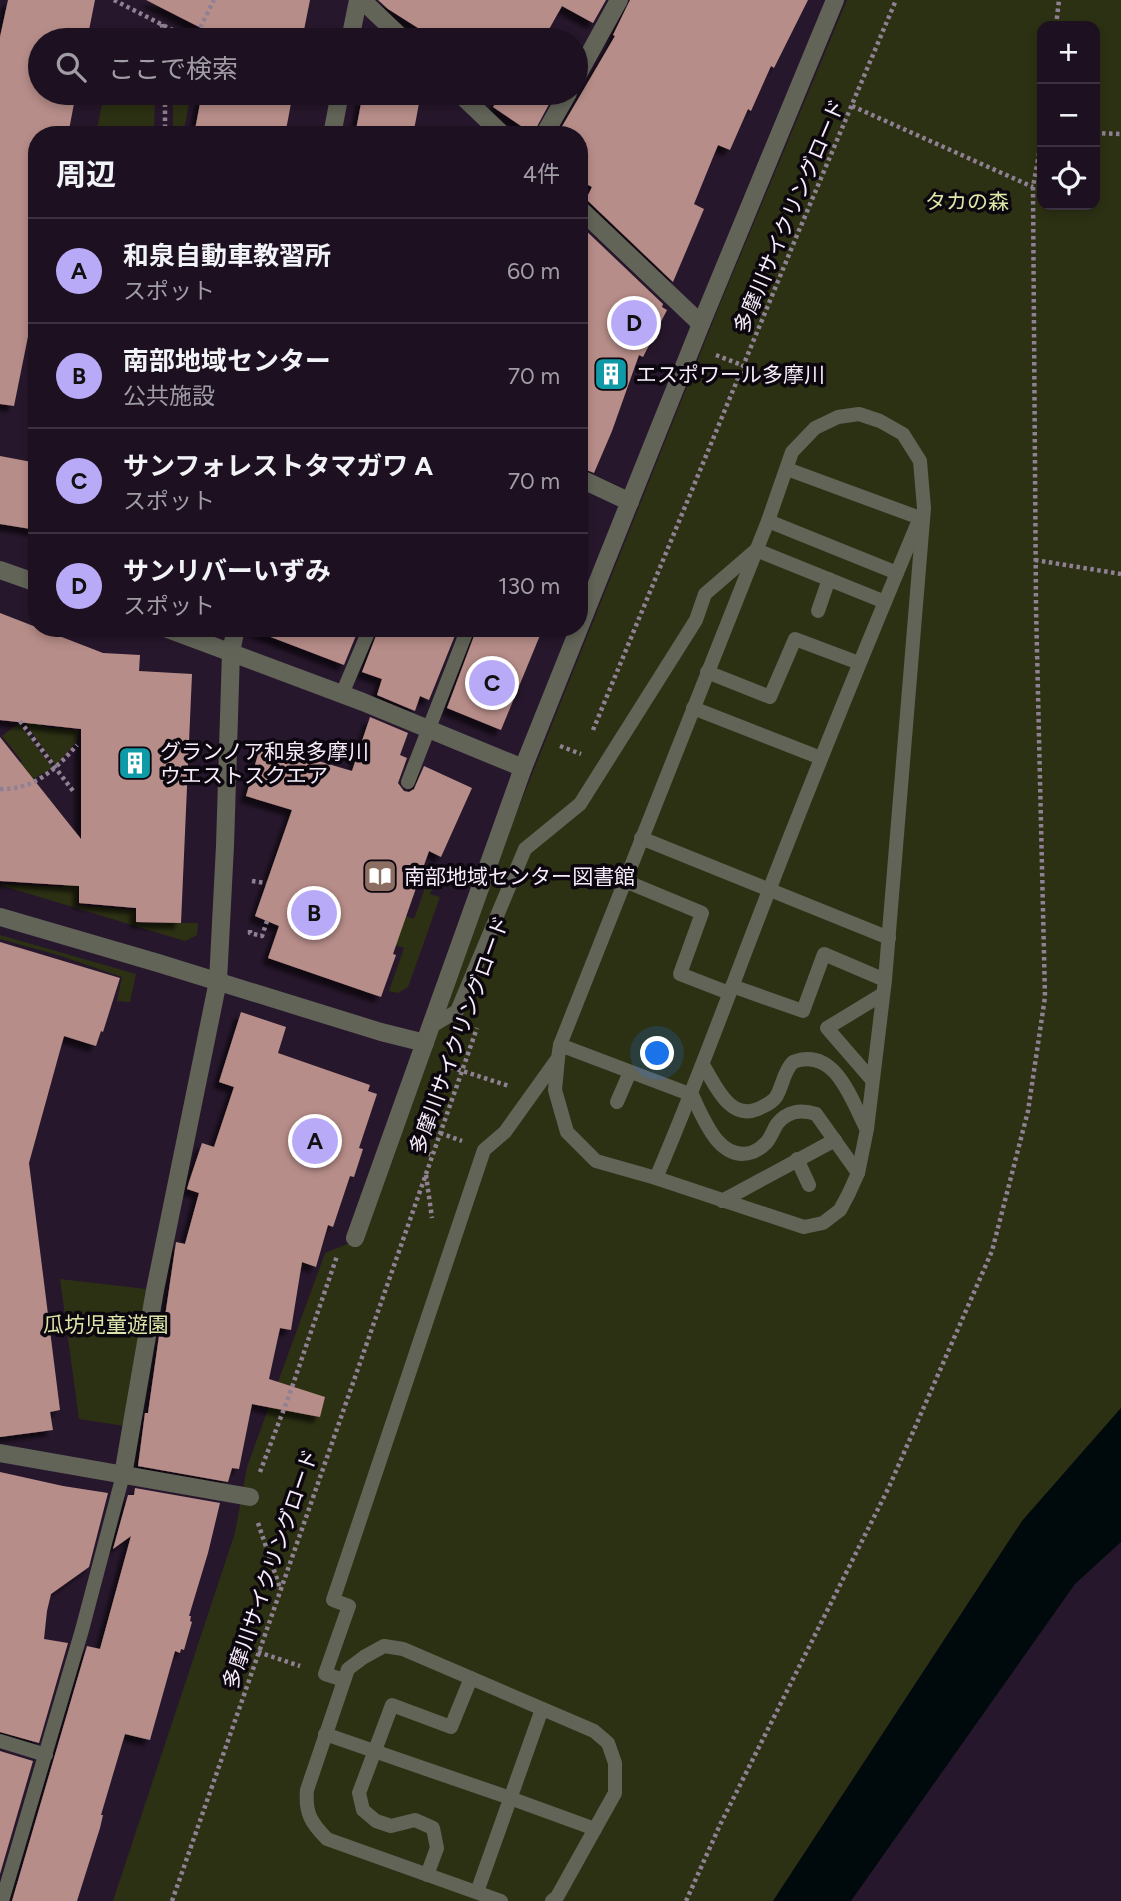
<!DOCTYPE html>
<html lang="ja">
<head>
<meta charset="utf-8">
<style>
  body { margin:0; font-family:Figtree,"Noto Sans JP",sans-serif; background:#251a2a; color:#f1f3f6 }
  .controls { position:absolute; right:21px; top:21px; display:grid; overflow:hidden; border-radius:14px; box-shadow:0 4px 10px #0003 }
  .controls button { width:63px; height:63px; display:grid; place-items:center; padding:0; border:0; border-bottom:2px solid #3b313f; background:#1d1121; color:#f1f3f6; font:35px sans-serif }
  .you { position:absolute; left:658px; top:1054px; width:24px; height:24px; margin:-18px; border:5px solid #fff; border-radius:50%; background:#1a73e8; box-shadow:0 0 0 10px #1a73e833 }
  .badge { display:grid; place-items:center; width:46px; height:46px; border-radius:50%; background:#b9aaf7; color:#111; font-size:23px; font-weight:700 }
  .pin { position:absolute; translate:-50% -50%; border:4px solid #fff; box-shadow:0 2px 7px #0006 }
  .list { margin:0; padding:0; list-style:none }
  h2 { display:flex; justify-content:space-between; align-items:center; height:91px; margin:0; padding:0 28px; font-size:30px }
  h2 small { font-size:23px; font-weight:400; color:#a09da5 }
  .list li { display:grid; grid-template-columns:46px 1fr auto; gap:21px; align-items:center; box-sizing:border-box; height:105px; padding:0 28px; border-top:2px solid #3b313f }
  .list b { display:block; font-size:26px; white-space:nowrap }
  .list p { margin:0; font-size:23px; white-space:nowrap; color:#a09da5 }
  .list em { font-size:23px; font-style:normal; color:#a09da5 }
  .icon { flex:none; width:38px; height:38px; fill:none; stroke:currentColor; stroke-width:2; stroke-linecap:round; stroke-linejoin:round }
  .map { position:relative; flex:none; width:1121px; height:1901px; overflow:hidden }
  .search { position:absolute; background:#1d1121; box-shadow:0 4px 10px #0003; left:28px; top:28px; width:560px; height:77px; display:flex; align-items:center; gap:18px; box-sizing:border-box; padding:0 24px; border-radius:38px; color:#a09da5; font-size:26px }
  .panel { position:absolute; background:#1d1121; box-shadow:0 4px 10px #0003; left:28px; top:126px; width:560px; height:511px; border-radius:28px }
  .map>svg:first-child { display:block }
</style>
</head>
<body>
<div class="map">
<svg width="1121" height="1901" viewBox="0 0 1121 1901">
  <defs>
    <filter id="shadow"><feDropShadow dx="-6" dy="6" stdDeviation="2" flood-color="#0009"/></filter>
  </defs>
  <rect width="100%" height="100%" fill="#27172c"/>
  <!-- green -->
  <g fill="#2d3113" fill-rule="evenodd">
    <path d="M 847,0 L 1121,0 L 1121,1408 L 1022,1521 L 773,1901 L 113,1901 L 235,1533 L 247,1467 L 325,1253 L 362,1238 L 501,852 L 720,304 ZM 1042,26 L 1095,26 L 1095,205 L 1042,205 Z"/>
    <path d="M 117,28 L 152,35 L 152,40 L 115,40 Z"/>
    <path d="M 104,93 L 155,93 L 154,135 L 96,135 Z"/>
    <path d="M 173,93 L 191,93 L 183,135 L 173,135 Z"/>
    <path d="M 24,718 L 48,728 L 79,730 L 77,741 L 56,766 L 22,719 Z"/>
    <path d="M 19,723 L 53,768 L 29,781 L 0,780 L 22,761 L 2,736 Z"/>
    <path d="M 65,840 L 78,841 L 78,905 L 135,910 L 136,923 L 198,923 L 197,935 L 185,941 L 0,885 L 0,884 L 62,887 Z"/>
    <path d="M 429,877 L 435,880 L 430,894 L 440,897 L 408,987 L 398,993 L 389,991 L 404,948 L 372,937 L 383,908 L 414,919 Z"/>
    <path d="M 0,935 L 136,974 L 130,1002 L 117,1001 L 122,977 L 58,955 L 0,939 Z"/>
    <path d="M 60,1279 L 155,1290 L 131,1427 L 79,1419 Z"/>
  </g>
  <!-- water -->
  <path fill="#000a0c" d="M 1121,1408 L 1121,1542 L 1075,1584 L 851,1901 L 773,1901 L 1022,1521 Z"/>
  <!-- building -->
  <g fill="#b78d89" filter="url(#shadow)">
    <path d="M 8,0 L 95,0 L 87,40 L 40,40 L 40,93 L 76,93 L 68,135 L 37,135 L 37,292 L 14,406 L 0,404 L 0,37 Z"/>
    <path d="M 146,0 L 310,0 L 302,40 L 212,40 L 213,34 Z"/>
    <path d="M 378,0 L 606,0 L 593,23 L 562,6 L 543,40 L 437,40 L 388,9 Z"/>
    <path d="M 630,0 L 808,0 L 774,68 L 771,66 L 751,111 L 748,109 L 730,150 L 718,145 L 694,204 L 704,209 L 673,282 L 586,199 L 592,187 L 579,180 L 579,135 L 557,135 L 615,36 L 613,35 Z"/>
    <path d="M 202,93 L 293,93 L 285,135 L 194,135 Z"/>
    <path d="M 363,93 L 421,93 L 413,135 L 355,135 Z"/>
    <path d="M 503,93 L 555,93 L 533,134 L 493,107 Z"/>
    <path d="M 579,224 L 663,304 L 662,307 L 667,310 L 643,357 L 639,355 L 612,431 L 594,473 L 579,467 Z"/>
    <path d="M 0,456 L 37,463 L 37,530 L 0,524 Z"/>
    <path d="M 0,613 L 103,653 L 140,655 L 139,671 L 192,674 L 181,923 L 136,922 L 136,908 L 79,903 L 79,886 L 0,881 L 0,737 L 81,839 L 81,729 L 0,720 Z"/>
    <path d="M 256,628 L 359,628 L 344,665 L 255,631 Z"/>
    <path d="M 379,628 L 458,628 L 429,700 L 420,696 L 415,711 L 377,695 L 382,679 L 362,672 Z"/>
    <path d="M 477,628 L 543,628 L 501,730 L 447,708 Z"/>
    <path d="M 370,717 L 408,733 L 400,755 L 407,758 L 398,783 L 404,791 L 409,792 L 414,789 L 424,766 L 472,788 L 441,857 L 429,851 L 393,954 L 396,955 L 381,997 L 268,958 L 279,926 L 255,916 L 292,810 L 246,796 L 261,744 L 352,771 Z"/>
    <path d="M 0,942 L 120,978 L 103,1032 L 101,1031 L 96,1046 L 64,1036 L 29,1163 L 60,1410 L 50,1412 L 53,1430 L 0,1437 Z"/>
    <path d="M 241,1012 L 286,1027 L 278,1053 L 370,1085 L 368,1091 L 377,1094 L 359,1148 L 363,1149 L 354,1177 L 350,1176 L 333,1227 L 328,1225 L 316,1267 L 302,1262 L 291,1330 L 280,1328 L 269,1379 L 325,1397 L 320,1417 L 252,1404 L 239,1469 L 232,1468 L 228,1482 L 138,1466 L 145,1413 L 148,1413 L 159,1336 L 162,1337 L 176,1242 L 185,1244 L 199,1193 L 187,1189 L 189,1182 L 202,1143 L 214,1147 L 234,1087 L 219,1082 Z"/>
    <path d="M 0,1472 L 63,1486 L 108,1493 L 89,1567 L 51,1594 L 47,1611 L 44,1639 L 68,1643 L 39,1743 L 0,1732 Z"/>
    <path d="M 135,1488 L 220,1503 L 208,1553 L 189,1616 L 191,1616 L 190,1621 L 192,1622 L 184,1650 L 181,1649 L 180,1653 L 175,1651 L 150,1740 L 125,1734 L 101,1815 L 103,1815 L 100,1828 L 77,1901 L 12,1901 L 87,1646 L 100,1649 L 131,1536 L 113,1549 L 128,1495 L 134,1495 Z"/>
    <path d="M 0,1751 L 33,1761 L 0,1874 Z"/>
  </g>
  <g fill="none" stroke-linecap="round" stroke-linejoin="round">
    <!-- path -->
    <g stroke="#8f8193" stroke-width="4.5" stroke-dasharray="3.5 3.5" stroke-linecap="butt">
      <path d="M 114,0 L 192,40"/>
      <path d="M 162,24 L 163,40"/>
      <path d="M 1056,26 L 1059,0"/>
      <path d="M 194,40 L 214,0"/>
      <path d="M 852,106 L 1033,187"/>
      <path d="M 1095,133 L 1121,134"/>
      <path d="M 165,135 L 165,93"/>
      <path d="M 716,355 L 744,366"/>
      <path d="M 34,462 L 37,459"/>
      <path d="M 1035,560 L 1121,574"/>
      <path d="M 20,721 L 73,791"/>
      <path d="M 593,730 L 795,240 L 896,0"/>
      <path d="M 560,746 L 581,754"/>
      <path d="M 0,789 C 34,790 56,769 77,745"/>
      <path d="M 252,881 L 266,883"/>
      <path d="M 250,930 L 250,933 L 262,936 L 267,921"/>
      <path d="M 444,1065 L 509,1086"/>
      <path d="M 440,1133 L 462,1141"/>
      <path d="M 414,1148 L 432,1155"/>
      <path d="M 426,1175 L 432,1218"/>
      <path d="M 260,1472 L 290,1393 L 337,1256"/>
      <path d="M 258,1523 L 280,1588"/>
      <path d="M 258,1652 L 300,1666"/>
      <path d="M 172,1901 L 477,1028"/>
      <path d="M 686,1901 L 720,1825 L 889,1487 L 992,1251 L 1028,1111 L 1045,997 L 1036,607 L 1033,187 L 1042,137"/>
    </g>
    <!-- service -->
    <g stroke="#626458" stroke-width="14">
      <path d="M 787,469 L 920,518"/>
      <path d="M 768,521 L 897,573"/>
      <path d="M 818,611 L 829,579"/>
      <path d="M 707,672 L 770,697 L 795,639 L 859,663"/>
      <path d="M 342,694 L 370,628"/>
      <path d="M 693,708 L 821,758"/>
      <path d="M 408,782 L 468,628"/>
      <path d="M 641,838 L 889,938"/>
      <path d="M 625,881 L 702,913 L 680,974 L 729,993"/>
      <path d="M 732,986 L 803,1011 L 824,954 L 885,980"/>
      <path d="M 432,1026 L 457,1011 L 525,849 L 580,804 L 696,620 L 705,594 L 756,550 L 885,602"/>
      <path d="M 560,1045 L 692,1095 C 703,1117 719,1164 753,1152 C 758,1150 762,1147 766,1143 C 771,1138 773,1130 777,1124 C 787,1111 801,1109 816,1114 L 858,1173"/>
      <path d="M 703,1065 C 715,1084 729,1121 758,1109 C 764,1106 772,1103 776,1097 C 783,1086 783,1072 793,1062 C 835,1046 851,1099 866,1128"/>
      <path d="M 872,1080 L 827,1028 L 883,994"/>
      <path d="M 617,1102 L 630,1072"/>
      <path d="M 797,1159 L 809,1185"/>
      <path d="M 656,1178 C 697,1083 732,985 770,888 C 818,764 868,642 919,520"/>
      <path d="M 722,1201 L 835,1140"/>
      <path d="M 344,1680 L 325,1674 L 349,1606 L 333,1600 L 484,1150 L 505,1132 L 558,1058 L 560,1045 L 768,521 L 792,452 L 815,428 L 838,417 L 859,414 L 880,421 L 903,434 L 920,461 L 924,508 L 885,980 L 867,1129 L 858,1173 L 849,1193 L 840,1210 L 823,1223 L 804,1227 L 656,1178 L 596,1161 L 567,1132 L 555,1090 L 558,1058"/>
      <path d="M 325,1734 L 510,1798 L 595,1829"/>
      <path d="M 0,1741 L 46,1755"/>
      <path d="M 427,1875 L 437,1848 L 433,1828 L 415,1820 L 391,1826 L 376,1821 L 363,1810 L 359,1793 L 392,1705 L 451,1727 L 471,1678"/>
      <path d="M 477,1892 L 542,1709"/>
      <path d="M 2,1901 L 82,1630 L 123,1475"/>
      <path d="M 501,1901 L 327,1839 C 311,1823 305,1813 307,1790 L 348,1669 L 364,1657 L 384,1646 L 403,1649 L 594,1731 L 608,1743 L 615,1763 L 615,1793 L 557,1897 L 552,1901"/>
    </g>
    <!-- minor -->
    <g stroke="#626458" stroke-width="18">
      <path d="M 362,0 L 404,40"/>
      <path d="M 350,40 L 358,0"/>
      <path d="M 576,78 L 619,0"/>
      <path d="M 459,93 L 503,135"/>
      <path d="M 332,135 L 340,93"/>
      <path d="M 544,135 L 568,93"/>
      <path d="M 579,208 L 701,324"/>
      <path d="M 579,478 L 630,502"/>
      <path d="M 0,570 L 37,583"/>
      <path d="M 165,628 L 363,702 L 523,768"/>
      <path d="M 0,917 L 158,963 L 381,1032 L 425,1043"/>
      <path d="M 355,1238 L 523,768 L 701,324 L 835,0"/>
      <path d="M 0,1453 L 250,1497"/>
      <path d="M 123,1475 L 155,1290 L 218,981 L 225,846 L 231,652 L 236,628"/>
    </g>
  </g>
  <!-- icons -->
  <defs>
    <g id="building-square" transform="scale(1.75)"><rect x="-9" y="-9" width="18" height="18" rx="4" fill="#0f9aa8" stroke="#0c060e"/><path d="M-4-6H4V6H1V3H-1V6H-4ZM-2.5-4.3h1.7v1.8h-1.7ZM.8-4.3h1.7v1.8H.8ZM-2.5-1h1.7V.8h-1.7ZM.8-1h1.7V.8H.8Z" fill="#fff"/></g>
    <g id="library-square" transform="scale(1.75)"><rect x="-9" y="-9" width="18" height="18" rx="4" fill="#8d6e63" stroke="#0c060e"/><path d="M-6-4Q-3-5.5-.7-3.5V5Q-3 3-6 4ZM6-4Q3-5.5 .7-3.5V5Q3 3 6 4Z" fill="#fff"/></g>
  </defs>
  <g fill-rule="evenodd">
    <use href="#building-square" x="611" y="374"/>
    <use href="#building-square" x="135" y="763"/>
    <use href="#library-square" x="380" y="876"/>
  </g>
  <g text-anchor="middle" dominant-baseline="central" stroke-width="7" stroke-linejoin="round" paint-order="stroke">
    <!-- park labels -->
    <g font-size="21" fill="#dce6a8" stroke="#0c060e">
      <text x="967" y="201">タカの森</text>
      <text x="106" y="1324">瓜坊児童遊園</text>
    </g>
    <!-- street labels -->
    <g font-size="21" fill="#f7ecfa" stroke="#0c060e">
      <text transform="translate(789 216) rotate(-67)">多摩川サイクリングロード</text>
      <text transform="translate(459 1035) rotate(-70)">多摩川サイクリングロード</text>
      <text transform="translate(270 1569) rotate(-71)">多摩川サイクリングロード</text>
    </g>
    <!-- poi labels -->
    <g font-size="21" fill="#f7ecfa" stroke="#0c060e" text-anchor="start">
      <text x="636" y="374">エスポワール多摩川</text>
      <text x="160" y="751">グランノア和泉多摩川<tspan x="160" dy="24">ウエストスクエア</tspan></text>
      <text x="404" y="876">南部地域センター図書館</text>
    </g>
  </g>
</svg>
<div class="controls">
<button>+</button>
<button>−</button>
<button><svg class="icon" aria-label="locate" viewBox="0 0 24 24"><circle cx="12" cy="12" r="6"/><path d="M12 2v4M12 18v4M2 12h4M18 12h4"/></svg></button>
</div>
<div class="you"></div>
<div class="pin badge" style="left:315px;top:1141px">A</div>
<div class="pin badge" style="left:314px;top:913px">B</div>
<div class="pin badge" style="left:492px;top:683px">C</div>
<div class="pin badge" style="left:634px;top:323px">D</div>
<div class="search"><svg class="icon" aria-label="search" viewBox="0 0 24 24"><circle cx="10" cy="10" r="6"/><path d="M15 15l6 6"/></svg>ここで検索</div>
<section class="panel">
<h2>周辺<small>4件</small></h2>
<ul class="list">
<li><span class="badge">A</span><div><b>和泉自動車教習所</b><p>スポット</p></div><em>60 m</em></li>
<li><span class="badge">B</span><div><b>南部地域センター</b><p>公共施設</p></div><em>70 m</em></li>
<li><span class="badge">C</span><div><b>サンフォレストタマガワ A</b><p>スポット</p></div><em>70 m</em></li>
<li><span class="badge">D</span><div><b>サンリバーいずみ</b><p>スポット</p></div><em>130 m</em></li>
</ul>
</section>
</div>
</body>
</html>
